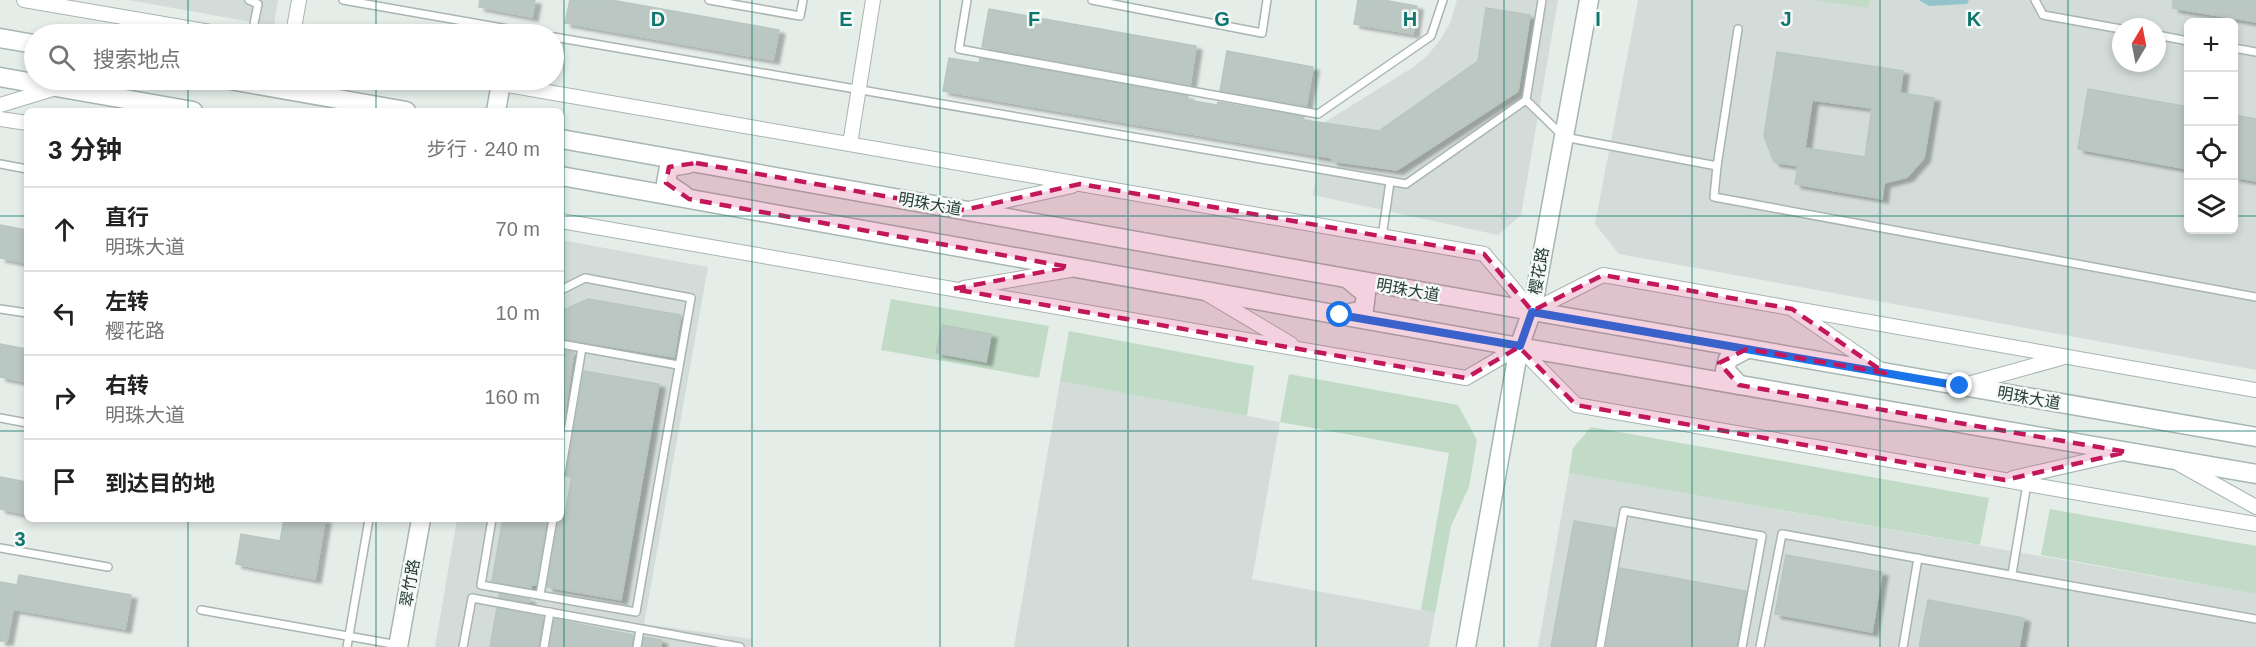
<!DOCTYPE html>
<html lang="zh">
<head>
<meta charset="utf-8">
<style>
  body { margin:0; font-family:Arial,"Noto Sans SC",sans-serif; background:#f6f6f6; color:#222 }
  .controls { position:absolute; right:18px; top:18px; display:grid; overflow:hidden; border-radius:9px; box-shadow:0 3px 9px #0003 }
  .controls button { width:54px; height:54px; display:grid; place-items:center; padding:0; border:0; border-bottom:2px solid #e0e0e0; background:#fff; color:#222; font:30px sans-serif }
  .compass { position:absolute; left:2112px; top:18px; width:54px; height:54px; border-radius:50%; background:#fff; box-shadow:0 3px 9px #0003; rotate:10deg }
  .stop { position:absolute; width:18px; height:18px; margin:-14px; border:4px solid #1a73e8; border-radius:50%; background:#fff }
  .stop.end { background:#1a73e8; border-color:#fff; box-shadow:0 2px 6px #0008 }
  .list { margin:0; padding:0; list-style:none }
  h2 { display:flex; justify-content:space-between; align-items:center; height:78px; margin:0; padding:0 24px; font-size:26px }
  h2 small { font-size:20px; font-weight:400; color:#767676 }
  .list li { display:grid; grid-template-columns:39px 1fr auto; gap:18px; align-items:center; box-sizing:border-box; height:84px; padding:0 24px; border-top:2px solid #e0e0e0 }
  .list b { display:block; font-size:22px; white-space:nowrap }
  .list p { margin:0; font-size:20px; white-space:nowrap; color:#767676 }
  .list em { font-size:20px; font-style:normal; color:#767676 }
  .icon { flex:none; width:33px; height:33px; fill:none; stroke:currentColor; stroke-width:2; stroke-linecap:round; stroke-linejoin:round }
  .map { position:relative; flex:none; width:2256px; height:647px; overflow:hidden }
  .search { position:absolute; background:#fff; box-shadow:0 3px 9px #0003; left:24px; top:24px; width:540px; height:66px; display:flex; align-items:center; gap:15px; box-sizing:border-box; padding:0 21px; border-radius:33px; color:#767676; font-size:22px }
  .panel { position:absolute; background:#fff; box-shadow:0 3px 9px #0003; left:24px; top:108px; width:540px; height:414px; border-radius:9px }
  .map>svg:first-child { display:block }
</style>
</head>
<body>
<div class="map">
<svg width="2256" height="647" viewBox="0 0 2256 647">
  <defs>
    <filter id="shadow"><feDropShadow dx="6" dy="4" stdDeviation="1.5" flood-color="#0004"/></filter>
  </defs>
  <rect width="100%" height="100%" fill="#e5ede9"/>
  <!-- built -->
  <g fill="#d3dcd8" fill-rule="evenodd">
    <path d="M 128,0 L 278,0 L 274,26 Z"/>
    <path d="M 1457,0 L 1558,0 L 1521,215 L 1498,235 L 1313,195 L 1325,122 L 1412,68 L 1427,56 L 1440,40 L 1450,23 Z"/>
    <path d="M 1638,0 L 2256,0 L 2256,370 L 1619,254 L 1595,224 ZM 2188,22 L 2234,22 L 2234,230 L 2188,230 ZM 2121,27 L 2157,27 L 2157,63 L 2121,63 Z"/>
    <path d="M 561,240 L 708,267 L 644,624 L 752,639 L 750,647 L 435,647 L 457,519 L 561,519 Z"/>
    <path d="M 1060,381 L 1280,422 L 1252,579 L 1435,613 L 1429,647 L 1014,647 Z"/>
    <path d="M 1569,473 L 2256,594 L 2256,647 L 1538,647 Z"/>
  </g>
  <!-- green -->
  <g fill="#c1dbc7">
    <path d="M 1814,0 L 1870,0 L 1868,8 Z"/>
    <path d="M 891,299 L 1049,326 L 1039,378 L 881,350 Z"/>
    <path d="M 1069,331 L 1254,366 L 1247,416 L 1060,381 Z"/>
    <path d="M 1289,374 L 1458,405 L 1477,440 L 1469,487 L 1451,526 L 1435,613 L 1421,610 L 1449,453 L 1280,422 Z"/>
    <path d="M 1591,427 L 1989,498 L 1980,545 L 1569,473 L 1573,448 Z"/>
    <path d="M 2050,509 L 2256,546 L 2256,594 L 2041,555 Z"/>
  </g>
  <!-- water -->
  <path fill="#94c4cb" d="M 1919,0 L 1969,0 L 1967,4 L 1929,6 Z"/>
  <!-- building -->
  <g fill="#bbc7c2" stroke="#b8c6c0" stroke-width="1.5" fill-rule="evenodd" filter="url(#shadow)">
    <path d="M 480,0 L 535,0 L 532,17 L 479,7 Z"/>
    <path d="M 570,0 L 611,0 L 779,30 L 773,60 L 565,23 Z"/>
    <path d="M 1358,0 L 1383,0 L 1417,6 L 1413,34 L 1354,24 Z"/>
    <path d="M 2173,0 L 2256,0 L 2256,22 L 2173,8 Z"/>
    <path d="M 1486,8 L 1530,15 L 1518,91 L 1397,170 L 1332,161 L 1332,158 L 943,91 L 949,58 L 979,63 L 980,58 L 1188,96 L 1187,100 L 1217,105 L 1218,102 L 1304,117 L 1303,120 L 1379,131 L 1478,61 Z"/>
    <path d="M 989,9 L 1196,46 L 1190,85 L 982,47 Z"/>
    <path d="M 1227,51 L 1313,67 L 1306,106 L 1220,91 Z"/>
    <path d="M 1777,52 L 1903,71 L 1900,93 L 1934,98 L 1924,158 L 1907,177 L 1884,183 L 1882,199 L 1795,184 L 1798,166 L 1774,162 L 1764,136 ZM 1812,100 L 1872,108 L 1865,157 L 1805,148 Z"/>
    <path d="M 2088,89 L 2188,107 L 2188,169 L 2078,149 Z"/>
    <path d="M 2234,115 L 2256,119 L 2256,181 L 2234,177 Z"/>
    <path d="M 0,225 L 27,230 L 27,263 L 0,258 Z"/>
    <path d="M 588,299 L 681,315 L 674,357 L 561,338 L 561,311 Z"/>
    <path d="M 942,325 L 991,334 L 986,362 L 936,353 Z"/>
    <path d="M 0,344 L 27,349 L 27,382 L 0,377 Z"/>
    <path d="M 561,350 L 574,352 L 561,439 Z"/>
    <path d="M 584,371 L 659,384 L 621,600 L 547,587 L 559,519 L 564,519 L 572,476 L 566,476 Z"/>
    <path d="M 0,477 L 27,482 L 27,514 L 0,509 Z"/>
    <path d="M 284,519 L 325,519 L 315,579 L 236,564 L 241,534 L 280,541 Z"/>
    <path d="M 503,519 L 547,519 L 536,585 L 531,585 L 531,588 L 492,581 Z"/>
    <path d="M 1574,521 L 1615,528 L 1594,647 L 1551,647 Z"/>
    <path d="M 1786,555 L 1882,572 L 1872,632 L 1775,614 Z"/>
    <path d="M 1620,568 L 1746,591 L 1736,647 L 1606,647 Z"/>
    <path d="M 19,575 L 131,595 L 125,629 L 13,609 L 7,641 L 0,641 L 0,582 L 17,585 Z"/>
    <path d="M 499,594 L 529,599 L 528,603 L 499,597 Z"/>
    <path d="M 1928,600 L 2024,618 L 2019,647 L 1919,647 Z"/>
    <path d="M 497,608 L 543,617 L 538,647 L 490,647 Z"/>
    <path d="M 554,619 L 633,635 L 631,647 L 550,647 Z"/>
    <path d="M 644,637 L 661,640 L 661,647 L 643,647 Z"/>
  </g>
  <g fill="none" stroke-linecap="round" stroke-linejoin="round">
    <!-- lane casing -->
    <g stroke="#a8b5b0" stroke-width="10">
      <g id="lane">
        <path d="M 249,0 L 258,4 L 252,34"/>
        <path d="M 343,0 L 537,34"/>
        <path d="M 709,0 L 800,16 L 803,0"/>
        <path d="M 967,0 L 959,49 L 1318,114 L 1431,36 L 1443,0"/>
        <path d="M 1092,0 L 1262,33 L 1267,0"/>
        <path d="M 2035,0 L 2043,15 L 2121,29"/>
        <path d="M 2157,35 L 2188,41"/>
        <path d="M 554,37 L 1406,184 L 1526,100 L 1542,0"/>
        <path d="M 2234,48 L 2256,52"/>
        <path d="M 1526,100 L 1564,137 L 1717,166 L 1738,29"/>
        <path d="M 0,164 L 27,169"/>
        <path d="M 1717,166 L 1714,197 L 2256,297"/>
        <path d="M 1382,237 L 1390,182"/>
        <path d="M 0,309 L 27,313"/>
        <path d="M 561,344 L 678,365"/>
        <path d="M 0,418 L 27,423"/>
        <path d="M 561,473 L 582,348"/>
        <path d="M 492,519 L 481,585 L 636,612 L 691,298 L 585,278 L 561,290"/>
        <path d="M 0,548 L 108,567"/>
        <path d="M 2012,574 L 2027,484"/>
        <path d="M 540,595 L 553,519"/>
        <path d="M 201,610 L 398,645"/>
        <path d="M 347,647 L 369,519"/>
        <path d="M 463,647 L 472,598 L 740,647"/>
        <path d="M 544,647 L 550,612"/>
        <path d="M 637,647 L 640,629"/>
        <path d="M 1600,647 L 1624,511 L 1762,536 L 1742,647"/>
        <path d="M 1760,647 L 1782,534 L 2256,619"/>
        <path d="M 1903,647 L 1918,558"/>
      </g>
    </g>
    <!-- street casing -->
    <g stroke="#a8b5b0" stroke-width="16">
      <g id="street">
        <path d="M 24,0 L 222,34"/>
        <path d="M 293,34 L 299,0"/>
        <path d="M 479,80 L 1484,254 L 1532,311 L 1603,275 L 2256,390"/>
        <path d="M 0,105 L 56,88"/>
        <path d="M 0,119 L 27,123"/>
        <path d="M 850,144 L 873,0"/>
        <path d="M 968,209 L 1072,186"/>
        <path d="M 561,221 L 1466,378 L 1519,347 L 1576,405 L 2256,524"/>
        <path d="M 964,288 L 1070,270"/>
        <path d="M 1207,294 L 1291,344"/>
        <path d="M 1795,311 L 1881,370"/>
        <path d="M 1964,385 L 2061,358"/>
        <path d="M 2179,464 L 2256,507"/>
        <path d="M 2013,478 L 2123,453"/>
      </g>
    </g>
    <!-- secondary casing -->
    <g stroke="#a5b7b0" stroke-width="21">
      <g id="secondary">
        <path d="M 0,38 L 34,44"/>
        <path d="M 0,77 L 193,111"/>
        <path d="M 230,80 L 406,111"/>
        <path d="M 496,111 L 501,83"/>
        <path d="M 561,139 L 1532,311 L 2256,437"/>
        <path d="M 561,176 L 1519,347 L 2256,474"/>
        <path d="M 684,195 L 666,183 L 669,167 L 688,164"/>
        <path d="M 1345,314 L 1364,310 L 1366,294 L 1348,279"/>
        <path d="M 1739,385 L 1725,370 L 1728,359 L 1747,349"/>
        <path d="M 398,647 L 421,519"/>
        <path d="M 1466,647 L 1519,347 L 1532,311 L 1589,0"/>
      </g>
    </g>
    <!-- lane -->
    <use href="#lane" stroke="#fff" stroke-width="7"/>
    <!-- street -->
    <use href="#street" stroke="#fff" stroke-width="14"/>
    <!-- secondary -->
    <use href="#secondary" stroke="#fff" stroke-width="18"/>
  </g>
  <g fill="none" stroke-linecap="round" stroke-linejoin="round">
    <!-- route -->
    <path stroke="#1a73e8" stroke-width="8" d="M 1340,315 L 1520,346 L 1532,312 L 1960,386"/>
  </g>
  <!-- marked area -->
  <path fill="#c2185b" fill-opacity="0.2" stroke="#c2185b" stroke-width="4.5" stroke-dasharray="12 8" stroke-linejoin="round" d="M 696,163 L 964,210 L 1080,184 L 1484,254 L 1532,311 L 1603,275 L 1792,309 L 1885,373 L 1747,349 L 1719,363 L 1739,385 L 2127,452 L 2005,480 L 1576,405 L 1519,347 L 1466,378 L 953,289 L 1069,267 L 689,199 L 666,183 L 669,167 Z"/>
  <!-- grid -->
  <path fill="none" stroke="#0f766e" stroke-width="1.5" stroke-opacity="0.55" d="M 188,0 L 188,34M 376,0 L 376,34M 564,0 L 564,647M 752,0 L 752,647M 940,0 L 940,647M 1128,0 L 1128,647M 1316,0 L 1316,647M 1504,0 L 1504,647M 1692,0 L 1692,647M 1880,0 L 1880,647M 2068,0 L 2068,647M 188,80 L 188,111M 376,80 L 376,111M 0,216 L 27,216M 561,216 L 2188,216M 2234,216 L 2256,216M 0,431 L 27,431M 561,431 L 2256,431M 188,519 L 188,647M 376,519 L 376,647"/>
  <g text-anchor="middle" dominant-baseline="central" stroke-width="5" stroke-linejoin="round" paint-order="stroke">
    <!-- street labels -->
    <g font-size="16" fill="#263d36" stroke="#f5f9f7">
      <text transform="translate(930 204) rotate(10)">明珠大道</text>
      <text transform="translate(1539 271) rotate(-80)">樱花路</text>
      <text transform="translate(1408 290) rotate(10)">明珠大道</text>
      <text transform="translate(2029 398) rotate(10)">明珠大道</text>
      <text transform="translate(410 583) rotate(-80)">翠竹路</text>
    </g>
  </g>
  <g font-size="20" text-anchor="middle" font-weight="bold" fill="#0f766e" stroke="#f5f9f7" stroke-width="5" stroke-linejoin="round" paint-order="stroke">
    <text x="658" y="26">D</text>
    <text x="846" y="26">E</text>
    <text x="1034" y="26">F</text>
    <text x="1222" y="26">G</text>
    <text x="1410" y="26">H</text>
    <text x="1598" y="26">I</text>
    <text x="1786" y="26">J</text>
    <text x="1974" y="26">K</text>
    <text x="20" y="546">3</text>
  </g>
</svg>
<div class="controls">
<button>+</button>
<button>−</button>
<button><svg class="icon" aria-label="locate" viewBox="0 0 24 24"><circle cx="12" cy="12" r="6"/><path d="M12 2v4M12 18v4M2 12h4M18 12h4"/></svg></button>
<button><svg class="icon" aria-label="layers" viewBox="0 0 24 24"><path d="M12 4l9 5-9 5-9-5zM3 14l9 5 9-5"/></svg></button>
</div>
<svg class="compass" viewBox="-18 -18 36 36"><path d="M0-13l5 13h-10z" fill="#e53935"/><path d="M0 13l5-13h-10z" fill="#767676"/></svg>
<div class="stop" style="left:1340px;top:315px"></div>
<div class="stop end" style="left:1960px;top:386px"></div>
<div class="search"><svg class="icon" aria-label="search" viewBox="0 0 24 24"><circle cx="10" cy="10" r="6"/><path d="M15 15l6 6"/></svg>搜索地点</div>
<section class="panel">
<h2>3 分钟<small>步行 · 240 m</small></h2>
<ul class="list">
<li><svg class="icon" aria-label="ahead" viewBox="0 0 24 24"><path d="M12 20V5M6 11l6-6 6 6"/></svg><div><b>直行</b><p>明珠大道</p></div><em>70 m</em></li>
<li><svg class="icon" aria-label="left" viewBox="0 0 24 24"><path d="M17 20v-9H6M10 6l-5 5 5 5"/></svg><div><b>左转</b><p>樱花路</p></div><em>10 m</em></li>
<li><svg class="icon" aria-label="right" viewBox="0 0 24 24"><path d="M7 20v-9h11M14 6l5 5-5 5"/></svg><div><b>右转</b><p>明珠大道</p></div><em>160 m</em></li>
<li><svg class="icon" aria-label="arrive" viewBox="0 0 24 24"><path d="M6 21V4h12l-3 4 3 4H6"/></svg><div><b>到达目的地</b></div></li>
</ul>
</section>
</div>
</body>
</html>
